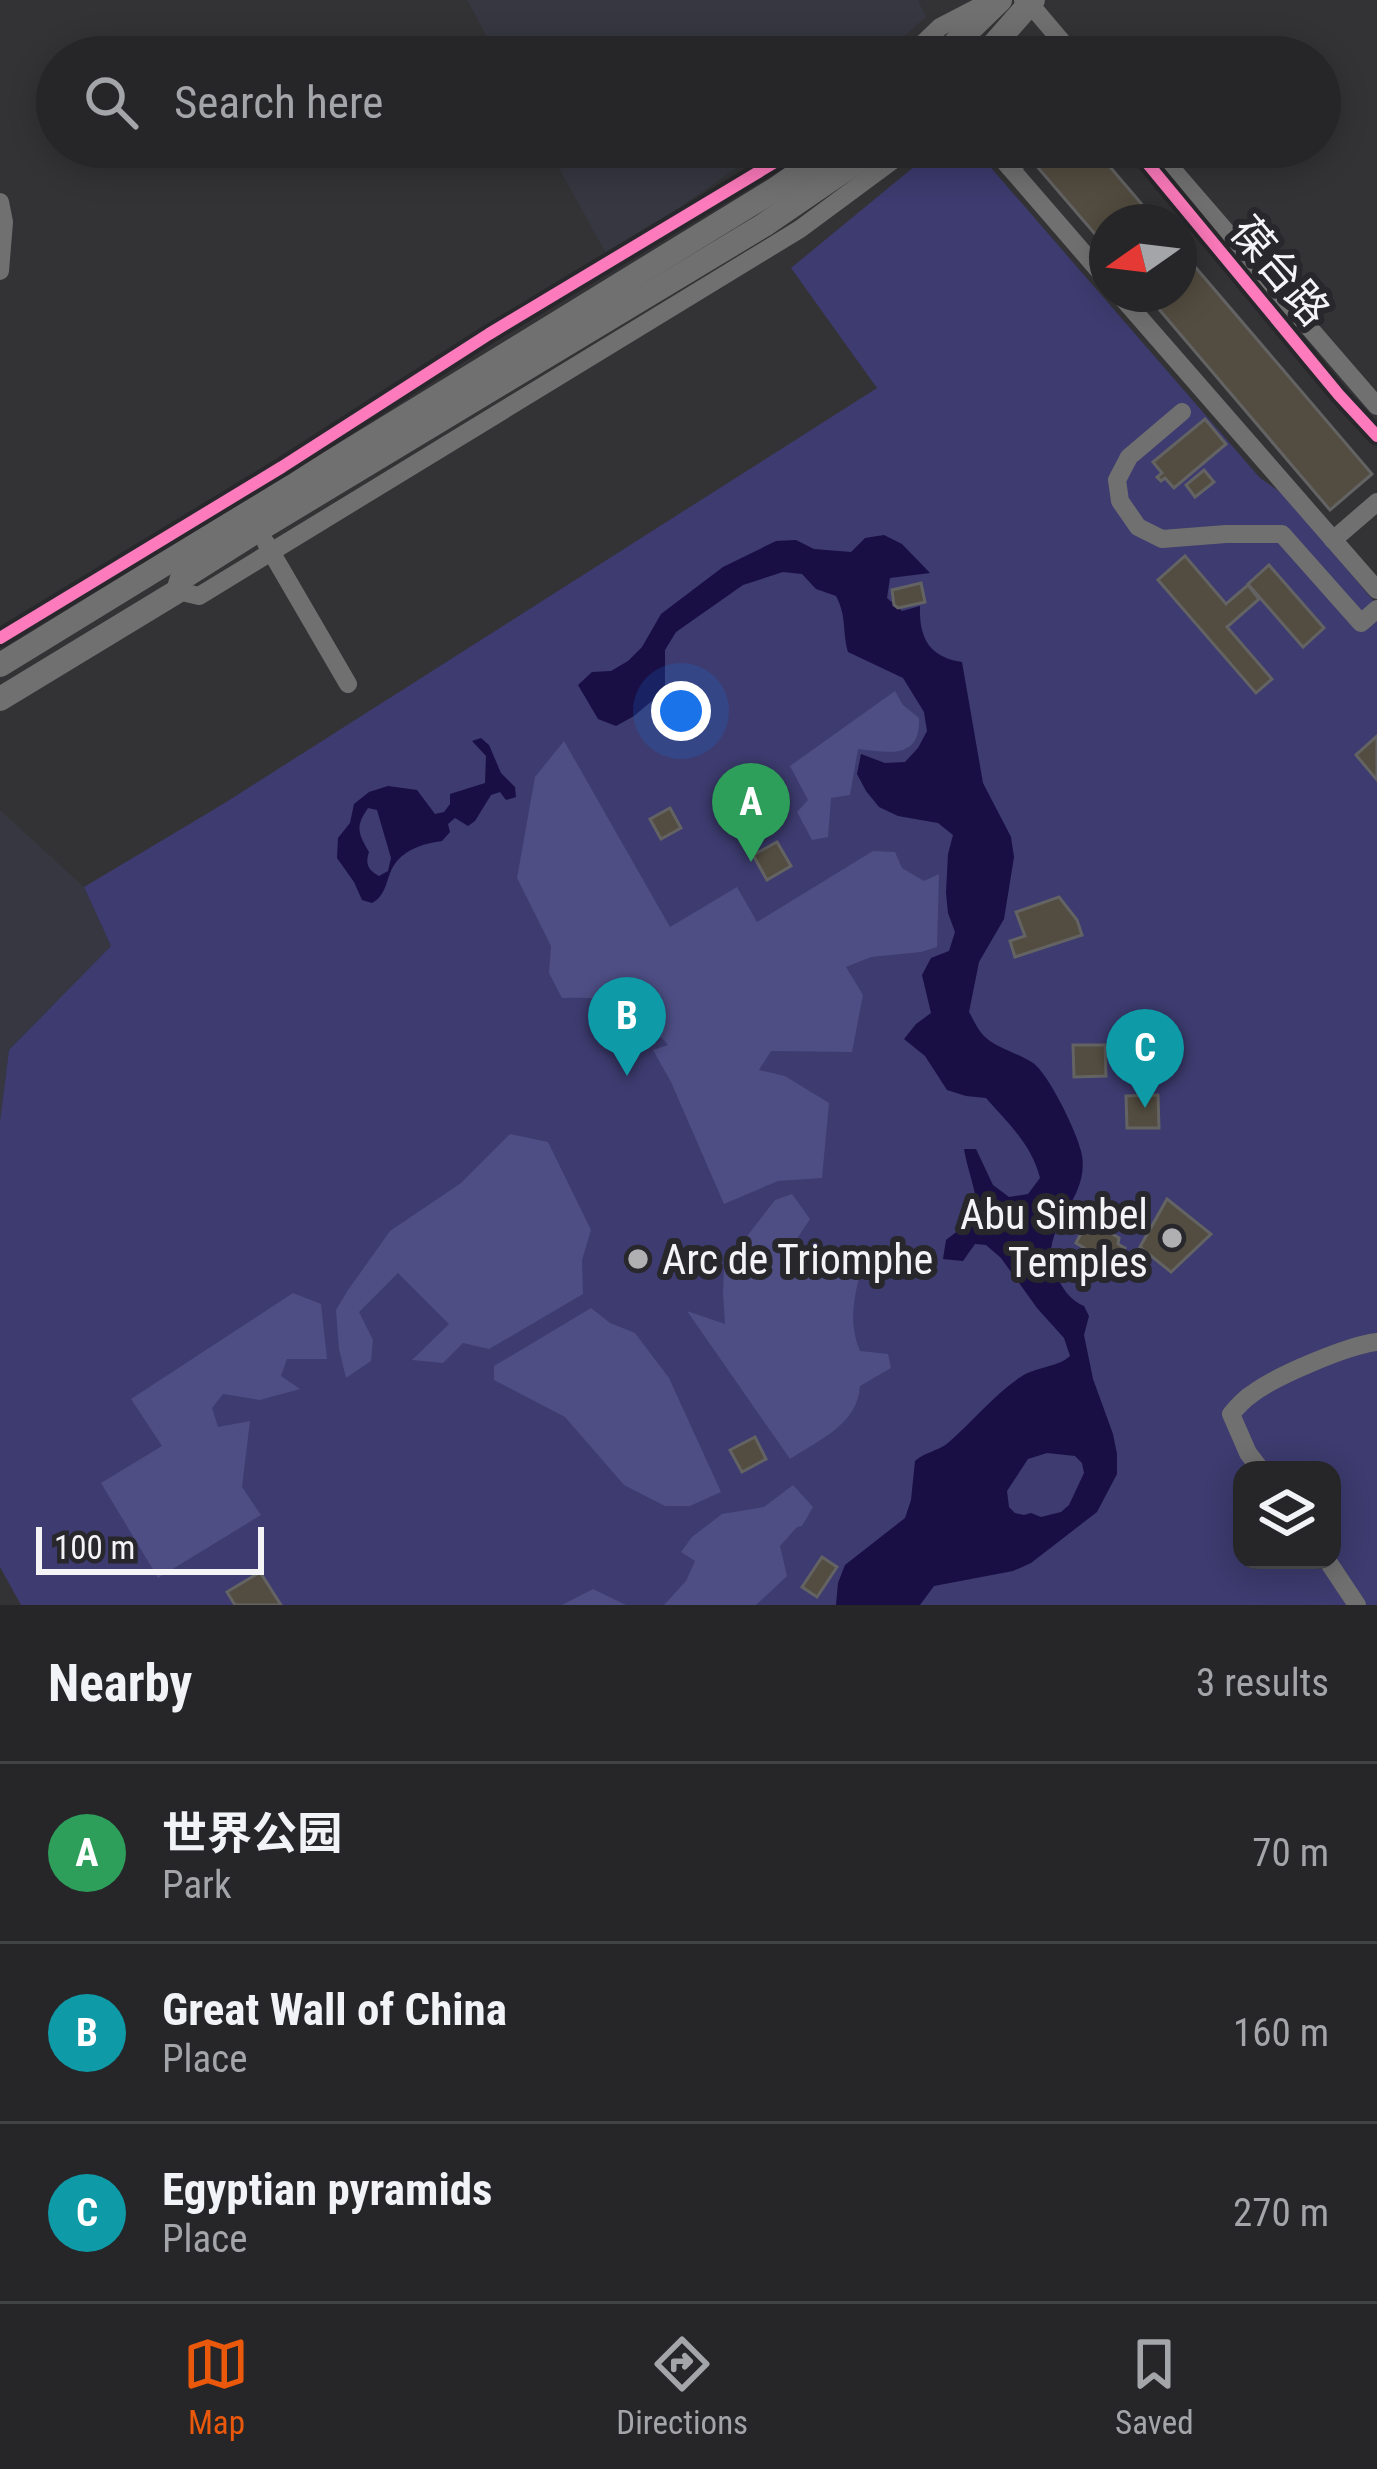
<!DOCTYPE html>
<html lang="en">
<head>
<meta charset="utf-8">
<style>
  body { margin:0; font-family:"Roboto Condensed","Noto Sans SC",sans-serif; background:#2e2e30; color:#f1f3f6 }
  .controls { position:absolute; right:36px; bottom:36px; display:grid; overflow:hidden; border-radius:24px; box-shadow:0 6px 30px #0003 }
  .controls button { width:108px; height:108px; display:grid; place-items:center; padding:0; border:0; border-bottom:3px solid #424345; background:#262628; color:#f1f3f6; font:60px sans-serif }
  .compass { position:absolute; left:1089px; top:204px; width:108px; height:108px; border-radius:50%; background:#262628; box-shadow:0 6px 30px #0003; rotate:256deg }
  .scale { position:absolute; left:36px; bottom:30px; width:228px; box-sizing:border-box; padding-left:12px; border:6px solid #f4f4f7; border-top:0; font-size:33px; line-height:42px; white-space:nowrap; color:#f4f4f7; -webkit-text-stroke:9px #28282c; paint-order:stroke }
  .you { position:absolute; left:681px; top:711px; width:42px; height:42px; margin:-30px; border:9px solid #fff; border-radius:50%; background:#1a73e8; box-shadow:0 0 0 18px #1a73e833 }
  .badge { display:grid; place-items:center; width:78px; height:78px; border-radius:50%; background:#ea580c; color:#fff; font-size:39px; font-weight:700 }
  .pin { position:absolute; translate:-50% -99px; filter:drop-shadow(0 3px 6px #0008) }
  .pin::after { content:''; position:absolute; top:63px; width:42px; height:36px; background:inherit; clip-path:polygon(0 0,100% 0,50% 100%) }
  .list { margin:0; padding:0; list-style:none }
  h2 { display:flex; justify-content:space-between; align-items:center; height:156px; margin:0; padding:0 48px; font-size:51px }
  h2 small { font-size:39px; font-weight:400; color:#a4a5a8 }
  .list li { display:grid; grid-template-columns:78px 1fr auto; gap:36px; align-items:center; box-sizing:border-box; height:180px; padding:0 48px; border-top:3px solid #424345 }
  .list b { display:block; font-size:45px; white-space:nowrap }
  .list p { margin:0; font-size:39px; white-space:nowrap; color:#a4a5a8 }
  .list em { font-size:39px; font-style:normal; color:#a4a5a8 }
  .icon { flex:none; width:66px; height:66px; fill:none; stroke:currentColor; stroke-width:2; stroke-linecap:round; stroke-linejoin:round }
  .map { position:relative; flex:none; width:1377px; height:1605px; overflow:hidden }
  .search { position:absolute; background:#262628; box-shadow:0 6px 30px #0003; left:36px; right:36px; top:36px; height:132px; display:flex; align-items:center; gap:30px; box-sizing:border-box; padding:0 42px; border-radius:66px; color:#a4a5a8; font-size:45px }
  .sheet { height:696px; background:#262628 }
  nav { display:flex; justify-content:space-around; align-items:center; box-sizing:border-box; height:168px; border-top:3px solid #424345; background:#262628; font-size:33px; color:#a4a5a8 }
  nav a { display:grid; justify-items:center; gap:6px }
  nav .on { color:#ea580c }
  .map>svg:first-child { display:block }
</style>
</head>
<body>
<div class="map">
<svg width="1377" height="1605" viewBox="0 0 1377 1605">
  <rect width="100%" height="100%" fill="#333335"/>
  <!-- built -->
  <g fill="#363740">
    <path d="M 467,0 L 918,0 L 926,17 L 881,57 L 498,57 Z"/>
    <path d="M 547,147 L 767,147 L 608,257 Z"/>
    <path d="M 0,810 L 84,887 L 111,946 L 9,1050 L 0,1122 Z"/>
  </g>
  <!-- green -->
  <path fill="#3d3b6f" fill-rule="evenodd" d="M 938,147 L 973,147 L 1260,478 L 1286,496 L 1377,605 L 1377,1605 L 21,1605 L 0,1567 L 0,1122 L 9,1050 L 111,946 L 84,887 L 223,804 L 877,388 L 791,268 ZM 1242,1470 L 1332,1470 L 1332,1560 L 1242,1560 Z"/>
  <!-- forest -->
  <g fill="#4e4e85">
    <path d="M 895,691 L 903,705 L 919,718 C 921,761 886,752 858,749 L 850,795 L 831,798 L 828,837 L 812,840 L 797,812 L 808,800 L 790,766 Z"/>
    <path d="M 564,741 L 670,927 L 737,887 L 757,922 L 873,851 L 895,852 L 902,868 L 924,881 L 939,874 L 937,947 L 921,952 L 871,957 L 846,967 L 863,995 L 852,1052 L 771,1051 L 759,1070 L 785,1076 L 829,1103 L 822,1178 L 778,1181 L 724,1204 L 671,1082 L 653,1050 L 668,1045 C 635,1006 613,996 562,998 L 549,973 L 551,946 L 517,878 L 535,777 Z"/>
    <path d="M 510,1134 L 548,1142 L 591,1230 L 582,1260 L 583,1294 L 489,1349 L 463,1343 L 443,1363 L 412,1360 L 449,1324 L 398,1273 L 359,1312 L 373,1340 L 371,1361 L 346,1378 L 339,1349 L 336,1310 L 348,1290 L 390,1231 L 461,1183 Z"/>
    <path d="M 792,1194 L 810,1219 L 794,1243 L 802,1256 C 818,1261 825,1256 838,1246 L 864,1260 C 855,1292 847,1320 860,1351 L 888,1354 L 891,1368 L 860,1386 C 858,1424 819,1440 790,1459 L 687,1311 L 725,1324 L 723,1292 L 724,1266 L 775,1200 Z"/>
    <path d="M 293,1293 L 321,1304 L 327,1359 L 287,1359 L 281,1376 L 300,1389 L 260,1400 L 223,1394 L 212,1408 L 218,1427 L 250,1421 L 242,1487 L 261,1515 L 158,1578 L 101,1483 L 162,1446 L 131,1399 Z"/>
    <path d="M 591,1308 L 610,1323 L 635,1333 L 669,1378 L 721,1492 L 690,1506 L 665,1506 L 624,1485 L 565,1417 L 494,1380 L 494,1366 Z"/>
    <path d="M 793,1485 L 813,1507 L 802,1526 L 797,1527 L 780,1546 L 787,1576 L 756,1605 L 664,1605 L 686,1581 L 695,1561 L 681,1552 L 692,1537 L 722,1514 L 764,1507 Z"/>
    <path d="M 593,1589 L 626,1605 L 562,1605 Z"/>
  </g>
  <!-- water -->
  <g fill="#190f44" fill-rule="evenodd">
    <path d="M 884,535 L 902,544 L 930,573 L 890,578 L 887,598 L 902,611 L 920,606 C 919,638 929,657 962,662 L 983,783 L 1011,837 L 1014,857 L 1004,919 L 979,962 L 969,1012 C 973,1019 978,1030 984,1036 C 996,1048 1018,1053 1033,1063 C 1048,1073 1077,1132 1081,1151 C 1094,1204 1029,1228 1059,1281 C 1065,1292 1072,1301 1084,1306 L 1089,1316 L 1084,1335 L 1093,1379 L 1113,1434 L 1117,1454 L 1117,1474 L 1097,1512 L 1031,1563 L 1013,1571 L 934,1586 L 920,1605 L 836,1605 L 838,1583 L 845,1565 L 905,1518 L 911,1500 L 915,1461 C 925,1452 938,1451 948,1443 C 972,1422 992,1397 1019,1378 C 1036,1366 1057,1368 1070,1356 L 1064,1338 L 1037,1308 L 1001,1258 L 986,1245 L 975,1244 L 963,1261 L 943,1259 L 946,1240 L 977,1216 C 978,1193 968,1173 964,1149 L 976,1149 L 993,1185 L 1009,1197 L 1028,1194 L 1040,1178 C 1032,1145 1008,1123 986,1098 L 966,1096 L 947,1090 L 925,1056 L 904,1039 L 916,1024 L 931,1013 L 922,975 L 931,958 L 949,951 L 955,932 L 948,913 L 946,893 L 948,854 L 953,835 L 938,823 L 898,816 L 879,807 L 866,791 L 857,774 L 861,754 L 885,763 L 905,762 L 918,748 L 927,731 L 924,712 L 903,678 L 848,652 C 842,630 847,617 836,596 L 816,589 L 802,574 L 783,572 L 743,585 L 676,632 L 665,650 L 665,690 L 634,716 L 616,726 L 598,719 L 578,685 L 592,672 L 611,671 L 628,661 L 642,647 L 661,614 L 723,567 L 776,541 L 796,540 L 814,549 L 851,552 L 865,538 ZM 1047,1453 L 1075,1456 L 1082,1463 L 1084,1473 L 1069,1505 L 1061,1512 L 1041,1517 L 1031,1513 L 1024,1515 L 1015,1513 L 1009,1507 L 1007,1491 L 1028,1459 Z"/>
    <path d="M 481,738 L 489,745 L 501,773 L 515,787 L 516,797 L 506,800 L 500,792 L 491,795 L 475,821 L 468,826 L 455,818 L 448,824 L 450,832 L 442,841 C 426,843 408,848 397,861 C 385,875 389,894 372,903 L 362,900 L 354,882 L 337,858 L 338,838 L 350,823 L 354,804 L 369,792 L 388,786 L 417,790 L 435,814 L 444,812 L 450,804 L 450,794 L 485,783 L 486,756 L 472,741 ZM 368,808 L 377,810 L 391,858 L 388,871 L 379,876 C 368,870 365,864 369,852 C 358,833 355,827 368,808 Z"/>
  </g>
  <!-- building -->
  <g fill="#534c40" stroke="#646363" stroke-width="3">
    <path d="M 1053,147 L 1093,147 L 1157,222 L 1107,222 L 1107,248 L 1034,163 Z"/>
    <path d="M 1179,248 L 1372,474 L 1330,510 L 1146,294 L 1179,294 Z"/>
    <path d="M 1205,419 L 1226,444 L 1174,488 L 1165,478 L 1161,481 L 1157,477 L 1162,473 L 1153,462 Z"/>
    <path d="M 1204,470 L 1214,482 L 1195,497 L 1186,485 Z"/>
    <path d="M 1185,556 L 1226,604 L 1248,585 L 1259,599 L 1227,627 L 1272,679 L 1256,693 L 1158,580 Z"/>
    <path d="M 1269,565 L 1324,628 L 1303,647 L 1248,584 Z"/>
    <path d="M 921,583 L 925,602 L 898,608 L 894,605 L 892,590 Z"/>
    <path d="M 1377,736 L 1377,780 L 1356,755 Z"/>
    <path d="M 670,808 L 681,828 L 661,839 L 650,819 Z"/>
    <path d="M 777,842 L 791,866 L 767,880 L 753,855 Z"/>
    <path d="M 1059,897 L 1077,920 L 1082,935 L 1015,957 L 1010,941 L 1025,936 L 1016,912 Z"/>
    <path d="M 1073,1045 L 1105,1045 L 1106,1076 L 1074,1077 Z"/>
    <path d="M 1158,1095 L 1159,1128 L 1127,1128 L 1126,1096 Z"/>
    <path d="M 1167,1199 L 1211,1234 L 1171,1272 L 1140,1247 Z"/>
    <path d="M 1088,1220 L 1119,1238 L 1118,1244 L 1125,1248 L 1120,1259 L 1110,1252 L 1100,1263 L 1108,1269 L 1099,1280 L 1088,1277 L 1074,1265 L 1074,1252 L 1079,1255 L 1084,1248 L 1076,1243 Z"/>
    <path d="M 755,1437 L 766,1459 L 742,1472 L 730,1450 Z"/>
    <path d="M 822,1557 L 837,1567 L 817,1597 L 802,1587 Z"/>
    <path d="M 260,1572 L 281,1605 L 235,1605 L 227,1592 Z"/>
  </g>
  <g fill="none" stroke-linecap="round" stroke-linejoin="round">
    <!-- minor -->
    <g stroke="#707070" stroke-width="18">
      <path d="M 1023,0 L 1030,4 L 1075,57"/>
      <path d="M 909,57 L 940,27 L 992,0"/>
      <path d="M 992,147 L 1107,280"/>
      <path d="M 1134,147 L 1339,395 L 1377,436"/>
      <path d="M 1153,147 L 1377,406"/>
      <path d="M 1010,168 L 1035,147"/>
      <path d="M 0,202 L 4,222 L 0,271"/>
      <path d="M 1119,294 L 1377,590"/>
      <path d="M 1182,412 L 1129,457 L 1117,480 L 1120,501 L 1138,527 L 1162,539 L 1226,534 L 1282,534 L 1361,623 L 1377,609"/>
      <path d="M 1333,540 L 1377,502"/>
      <path d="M 266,543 L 348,684"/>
      <path d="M 178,591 L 199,596 L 800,229 L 900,155 L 904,147"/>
      <path d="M 0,638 L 282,467 L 489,334 L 800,147"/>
      <path d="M 1261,1470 L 1248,1453 L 1231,1414 C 1237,1407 1244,1399 1252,1394 C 1275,1376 1349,1345 1377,1342"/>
      <path d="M 1327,1560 L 1357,1605"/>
    </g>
    <!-- major -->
    <g stroke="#707071" stroke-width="24">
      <path d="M 941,57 L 1000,0"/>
      <path d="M 983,57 L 1033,0"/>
      <path d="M 0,665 L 774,190 L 836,147"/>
      <path d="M 0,699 L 178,591 L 182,578 L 258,530 L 764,225 L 878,147"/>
    </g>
    <!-- cycleway casing -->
    <g stroke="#28282c" stroke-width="20">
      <g id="cycleway">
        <path d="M 1134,147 L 1339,395 L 1377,436"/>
        <path d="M 0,638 L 282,467 L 489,334 L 800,147"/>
      </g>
    </g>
    <!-- cycleway -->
    <use href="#cycleway" stroke="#fd7abc" stroke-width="12"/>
  </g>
  <!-- markers -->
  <g fill="#b0b0b3" stroke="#28282c" stroke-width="4.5">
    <circle cx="1172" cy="1238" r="12"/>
    <circle cx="638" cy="1259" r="12"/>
  </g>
  <g text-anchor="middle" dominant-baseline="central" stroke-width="12" stroke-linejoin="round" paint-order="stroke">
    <!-- street labels -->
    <g font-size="42" fill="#f4f4f7" stroke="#28282c">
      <text transform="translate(1280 271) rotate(50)">葆台路</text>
    </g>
    <!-- poi labels -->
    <g font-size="42" fill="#f4f4f7" stroke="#28282c" text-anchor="end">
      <text x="1148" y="1214">Abu Simbel<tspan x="1148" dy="48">Temples</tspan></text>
      <text x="662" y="1259" text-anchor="start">Arc de Triomphe</text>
    </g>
  </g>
</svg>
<div class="controls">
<button><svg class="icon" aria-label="layers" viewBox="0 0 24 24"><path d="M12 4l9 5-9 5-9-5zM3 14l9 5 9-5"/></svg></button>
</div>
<svg class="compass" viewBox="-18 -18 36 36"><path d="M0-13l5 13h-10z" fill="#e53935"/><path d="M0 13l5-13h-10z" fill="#a4a5a8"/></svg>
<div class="scale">100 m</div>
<div class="you"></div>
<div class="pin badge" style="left:751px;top:862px;background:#2e9e5b">A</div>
<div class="pin badge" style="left:627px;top:1076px;background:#0f9aa8">B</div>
<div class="pin badge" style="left:1145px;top:1108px;background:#0f9aa8">C</div>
<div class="search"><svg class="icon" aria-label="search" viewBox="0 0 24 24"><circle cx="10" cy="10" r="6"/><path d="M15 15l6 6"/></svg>Search here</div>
</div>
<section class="sheet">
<h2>Nearby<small>3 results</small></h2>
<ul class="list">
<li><span class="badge" style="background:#2e9e5b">A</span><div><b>世界公园</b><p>Park</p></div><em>70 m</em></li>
<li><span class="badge" style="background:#0f9aa8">B</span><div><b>Great Wall of China</b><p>Place</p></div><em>160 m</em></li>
<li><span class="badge" style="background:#0f9aa8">C</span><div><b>Egyptian pyramids</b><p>Place</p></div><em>270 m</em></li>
</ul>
</section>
<nav>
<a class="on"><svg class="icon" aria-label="map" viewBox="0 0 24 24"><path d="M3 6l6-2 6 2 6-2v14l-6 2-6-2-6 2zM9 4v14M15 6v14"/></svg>Map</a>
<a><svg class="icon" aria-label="directions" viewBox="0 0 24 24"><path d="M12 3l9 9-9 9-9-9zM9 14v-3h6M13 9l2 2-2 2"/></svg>Directions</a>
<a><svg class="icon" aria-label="saved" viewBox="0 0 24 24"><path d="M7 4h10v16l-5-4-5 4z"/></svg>Saved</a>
</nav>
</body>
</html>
